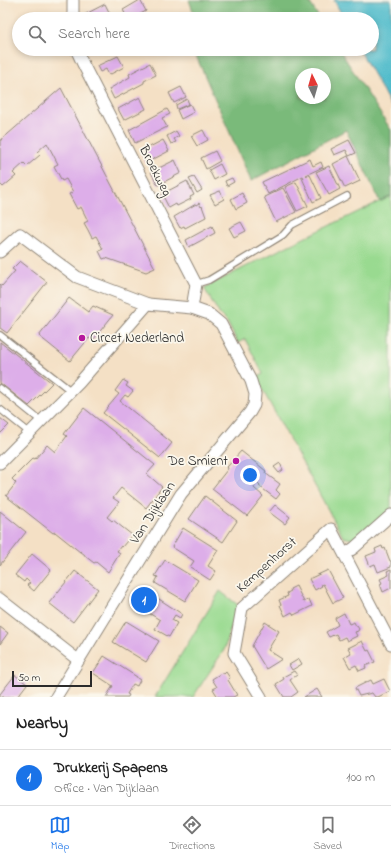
<!DOCTYPE html>
<html lang="en">
<head>
<meta charset="utf-8">
<style>
  body { margin:0; font-family:"Indie Flower",sans-serif; background:#f2f2f2; color:#222 }
  .compass { position:absolute; left:295px; top:68px; width:36px; height:36px; border-radius:50%; background:#fff; box-shadow:0 2px 6px #0003; rotate:355deg }
  .scale { position:absolute; left:12px; bottom:10px; width:80px; box-sizing:border-box; padding-left:4px; border:2px solid #2b2b2b; border-top:0; font-size:11px; line-height:14px; white-space:nowrap; color:#2b2b2b; -webkit-text-stroke:3px #fbf7ec; paint-order:stroke }
  .you { position:absolute; left:250px; top:475px; width:14px; height:14px; margin:-10px; border:3px solid #fff; border-radius:50%; background:#1a73e8; box-shadow:0 0 0 6px #1a73e833 }
  .badge { display:grid; place-items:center; width:26px; height:26px; border-radius:50%; background:#1a73e8; color:#fff; font-size:13px; font-weight:700 }
  .pin { position:absolute; translate:-50% -50%; border:2px solid #fff; box-shadow:0 1px 4px #0006 }
  .list { margin:0; padding:0; list-style:none }
  h2 { display:flex; justify-content:space-between; align-items:center; height:52px; margin:0; padding:0 16px; font-size:17px }
  h2 small { font-size:13px; font-weight:400; color:#767676 }
  .list li { display:grid; grid-template-columns:26px 1fr auto; gap:12px; align-items:center; box-sizing:border-box; height:56px; padding:0 16px; border-top:1px solid #e0e0e0 }
  .list b { display:block; font-size:15px; white-space:nowrap }
  .list p { margin:0; font-size:13px; white-space:nowrap; color:#767676 }
  .list em { font-size:13px; font-style:normal; color:#767676 }
  .icon { flex:none; width:22px; height:22px; fill:none; stroke:currentColor; stroke-width:2; stroke-linecap:round; stroke-linejoin:round }
  .map { position:relative; flex:none; width:391px; height:697px; overflow:hidden }
  .search { position:absolute; background:#fff; box-shadow:0 2px 6px #0003; left:12px; right:12px; top:12px; height:44px; display:flex; align-items:center; gap:10px; box-sizing:border-box; padding:0 14px; border-radius:22px; color:#767676; font-size:15px }
  .sheet { height:108px; background:#fff }
  nav { display:flex; justify-content:space-around; align-items:center; box-sizing:border-box; height:56px; border-top:1px solid #e0e0e0; background:#fff; font-size:11px; color:#767676 }
  nav a { display:grid; justify-items:center; gap:2px }
  nav .on { color:#1a73e8 }
  .map>svg:first-child { display:block }
</style>
</head>
<body>
<div class="map">
<svg width="391" height="697" viewBox="0 0 391 697">
  <rect width="100%" height="100%" fill="#fbf7ec"/>
  <filter id="ink" filterUnits="userSpaceOnUse"><feTurbulence type="fractalNoise" baseFrequency=".025" numOctaves="2"/><feDisplacementMap in="SourceGraphic" scale="8" xChannelSelector="R" yChannelSelector="G"/><feConvolveMatrix kernelMatrix="1 2 1 2 8 2 1 2 1" color-interpolation-filters="sRGB"/></filter>
  <filter id="wash" filterUnits="userSpaceOnUse"><feTurbulence type="fractalNoise" baseFrequency=".012" numOctaves="4" result="noise"/><feDisplacementMap in="SourceGraphic" scale="16" xChannelSelector="R" yChannelSelector="G"/><feGaussianBlur stdDeviation="0.9" result="paint"/><feColorMatrix in="noise" values="0 0 0 0 0 0 0 0 0 0 0 0 0 0 0 0 0 1.4 0 .05"/><feComposite in="paint" operator="in"/></filter>
  <g filter="url(#wash)">
    <rect width="100%" height="100%" fill="#f4e0c5"/>
    <!-- green -->
    <g fill="#99da90" stroke="#62825e">
      <path d="M 391,196 L 391,510 L 356,540 L 343,537 L 256,378 L 263,374 L 245,339 L 238,343 L 227,322 L 220,315 L 204,288 L 279,250 Z"/>
      <path d="M 220,591 L 238,605 L 224,650 L 193,697 L 155,697 Z"/>
    </g>
    <!-- forest -->
    <g fill="#7aba7a" stroke="#527252" fill-rule="evenodd">
      <path d="M 189,0 L 308,0 L 320,19 L 196,19 Z"/>
      <path d="M 193,49 L 339,49 L 391,130 L 391,196 L 380,202 L 346,130 L 251,181 ZM 301,74 L 325,74 L 325,98 L 301,98 Z"/>
    </g>
    <!-- water -->
    <path fill="#4fbbcb" stroke="#3d737b" d="M 334,0 L 391,0 L 391,106 L 359,49 L 372,49 L 372,19 L 344,19 Z"/>
    <g id="blocks">
      <!-- building -->
      <g fill="#ddaee9">
        <path d="M 140,0 L 146,11 L 131,19 L 128,19 L 123,10 Z"/>
        <path d="M 105,4 L 111,16 L 104,19 L 81,19 L 80,17 Z"/>
        <path d="M 118,56 L 124,67 L 109,75 L 106,69 L 100,72 L 97,66 Z"/>
        <path d="M 150,63 L 156,75 L 144,81 L 144,83 L 114,99 L 109,89 L 130,77 L 129,74 Z"/>
        <path d="M 181,87 L 186,97 L 174,103 L 169,93 Z"/>
        <path d="M 61,88 L 155,268 L 146,272 L 106,258 L 103,259 L 99,251 L 103,249 L 96,236 L 92,238 L 88,230 L 84,223 L 88,221 L 81,207 L 77,209 L 69,194 L 73,192 L 66,179 L 62,181 L 54,166 L 58,164 L 47,143 L 37,152 L 40,155 L 27,166 L 24,163 L 13,173 L 16,176 L 3,187 L 0,184 L 0,141 Z"/>
        <path d="M 140,97 L 146,109 L 124,120 L 118,109 Z"/>
        <path d="M 187,99 L 189,104 L 177,109 L 176,105 Z"/>
        <path d="M 190,104 L 194,112 L 181,119 L 177,110 Z"/>
        <path d="M 167,109 L 170,114 L 162,118 L 167,127 L 135,143 L 129,130 Z"/>
        <path d="M 203,130 L 208,140 L 197,146 L 191,136 Z"/>
        <path d="M 176,131 L 179,136 L 174,139 L 176,142 L 171,144 L 167,136 Z"/>
        <path d="M 163,140 L 169,151 L 146,163 L 140,152 Z"/>
        <path d="M 349,140 L 356,153 L 349,156 L 346,150 L 334,155 L 331,149 Z"/>
        <path d="M 215,151 L 220,161 L 206,169 L 201,158 Z"/>
        <path d="M 348,156 L 360,181 L 345,188 L 333,164 Z"/>
        <path d="M 310,159 L 313,166 L 321,162 L 323,167 L 306,175 L 307,176 L 310,175 L 321,198 L 313,202 L 302,178 L 304,178 L 303,176 L 268,194 L 262,182 Z"/>
        <path d="M 175,160 L 181,173 L 158,185 L 151,172 Z"/>
        <path d="M 220,164 L 225,174 L 214,180 L 209,170 Z"/>
        <path d="M 329,166 L 340,189 L 329,195 L 316,172 Z"/>
        <path d="M 194,177 L 202,190 L 197,193 L 189,179 Z"/>
        <path d="M 232,178 L 234,182 L 227,186 L 225,181 Z"/>
        <path d="M 187,181 L 194,195 L 190,197 L 191,199 L 177,206 L 176,204 L 169,208 L 162,194 Z"/>
        <path d="M 296,182 L 308,206 L 297,211 L 285,187 Z"/>
        <path d="M 283,188 L 296,212 L 276,222 L 264,197 Z"/>
        <path d="M 220,191 L 224,199 L 215,204 L 210,195 Z"/>
        <path d="M 242,193 L 247,203 L 236,209 L 231,199 Z"/>
        <path d="M 199,203 L 201,207 L 202,206 L 206,217 L 185,228 L 184,226 L 180,228 L 174,217 L 196,204 L 196,205 Z"/>
        <path d="M 241,222 L 246,231 L 234,237 L 229,228 Z"/>
        <path d="M 212,226 L 215,233 L 189,247 L 186,240 Z"/>
        <path d="M 20,261 L 47,282 L 7,333 L 0,328 L 0,284 L 2,286 L 15,271 L 12,269 Z"/>
        <path d="M 69,298 L 88,312 L 93,306 L 113,315 L 93,340 L 89,338 L 70,361 L 39,336 Z"/>
        <path d="M 0,342 L 52,383 L 29,406 L 0,383 Z"/>
        <path d="M 123,380 L 128,383 L 126,386 L 133,391 L 128,397 L 125,395 L 120,401 L 172,443 L 160,458 L 103,413 L 119,394 L 115,391 Z"/>
        <path d="M 84,408 L 155,465 L 147,474 L 162,487 L 146,508 L 121,488 L 113,498 L 119,502 L 107,517 L 112,521 L 113,520 L 132,535 L 122,547 L 121,546 L 117,551 L 120,553 L 108,572 L 96,562 L 94,563 L 85,556 L 85,555 L 80,551 L 80,552 L 55,532 L 53,533 L 6,496 L 16,483 L 12,479 L 33,458 L 35,459 L 47,445 L 55,452 L 67,436 L 64,434 Z"/>
        <path d="M 0,418 L 9,425 L 0,434 Z"/>
        <path d="M 241,451 L 266,471 L 265,473 L 280,484 L 276,490 L 280,494 L 276,499 L 259,486 L 260,485 L 257,482 L 254,488 L 263,496 L 247,516 L 212,489 L 227,470 L 228,468 L 227,467 L 228,466 Z"/>
        <path d="M 280,463 L 283,470 L 279,473 L 274,467 Z"/>
        <path d="M 205,496 L 237,521 L 223,542 L 189,519 Z"/>
        <path d="M 275,505 L 290,517 L 285,524 L 269,512 Z"/>
        <path d="M 0,511 L 26,532 L 0,565 Z"/>
        <path d="M 183,528 L 218,550 L 208,566 L 216,571 L 210,580 L 190,567 L 194,561 L 172,547 Z"/>
        <path d="M 382,546 L 383,549 L 385,548 L 390,561 L 391,561 L 391,567 L 378,572 L 375,564 L 370,566 L 366,556 L 376,552 L 375,549 Z"/>
        <path d="M 32,554 L 51,570 L 34,591 L 27,585 L 30,583 L 26,579 L 24,582 L 15,575 Z"/>
        <path d="M 165,560 L 198,580 L 185,601 L 155,583 L 158,577 L 155,576 Z"/>
        <path d="M 391,569 L 391,588 L 383,592 L 380,584 L 382,583 L 380,579 L 389,575 L 387,571 Z"/>
        <path d="M 328,570 L 343,598 L 333,603 L 323,584 L 321,585 L 322,586 L 315,590 L 309,579 Z"/>
        <path d="M 75,571 L 98,589 L 73,622 L 49,603 Z"/>
        <path d="M 296,586 L 304,602 L 309,599 L 312,606 L 294,615 L 292,612 L 285,616 L 280,605 L 281,605 L 279,600 L 288,596 L 287,593 L 291,591 L 290,589 Z"/>
        <path d="M 145,590 L 182,614 L 180,618 L 175,615 L 172,620 L 177,623 L 169,637 L 155,629 L 160,620 L 136,605 Z"/>
        <path d="M 344,613 L 349,624 L 354,622 L 356,626 L 357,626 L 359,629 L 358,631 L 355,632 L 357,636 L 347,641 L 345,637 L 339,640 L 336,634 L 329,637 L 326,632 L 338,625 L 335,618 Z"/>
        <path d="M 126,621 L 159,641 L 146,662 L 113,642 Z"/>
        <path d="M 265,622 L 279,631 L 268,650 L 282,659 L 266,669 L 252,646 Z"/>
        <path d="M 0,627 L 8,633 L 0,644 Z"/>
        <path d="M 362,641 L 367,651 L 369,650 L 375,662 L 365,666 L 366,668 L 359,671 L 356,665 L 350,668 L 344,657 L 351,653 L 348,648 Z"/>
        <path d="M 104,656 L 137,677 L 137,678 L 140,680 L 137,686 L 133,684 L 127,694 L 129,695 L 128,697 L 106,697 L 113,686 L 93,673 Z"/>
        <path d="M 299,659 L 302,664 L 292,670 L 289,665 Z"/>
        <path d="M 294,671 L 297,675 L 290,680 L 298,692 L 291,697 L 284,697 L 276,684 L 284,679 L 283,677 Z"/>
        <path d="M 223,672 L 224,674 L 226,672 L 230,678 L 228,680 L 237,695 L 233,697 L 218,697 L 213,689 L 217,687 L 212,679 Z"/>
        <path d="M 15,675 L 27,684 L 17,697 L 0,697 L 0,694 Z"/>
        <path d="M 384,679 L 390,691 L 378,697 L 375,697 L 372,693 L 359,696 L 355,688 L 371,680 L 373,684 Z"/>
        <path d="M 317,689 L 322,697 L 304,697 Z"/>
      </g>
    </g>
  </g>
  <g filter="url(#ink)">
    <use href="#blocks" fill-opacity="0" stroke="#908678" stroke-width="1"/>
    <g fill="none" stroke-linecap="round" stroke-linejoin="round">
      <!-- lane casing -->
      <g stroke="#908678" stroke-width="8">
        <g id="lane">
          <path d="M 196,284 L 209,280 L 283,235 L 292,225 L 347,196"/>
          <path d="M 0,335 L 71,391"/>
          <path d="M 0,388 L 41,421"/>
          <path d="M 0,409 L 30,433"/>
        </g>
      </g>
      <!-- street casing -->
      <g stroke="#908678" stroke-width="13">
        <g id="street">
          <path d="M 73,0 L 73,19"/>
          <path d="M 76,49 L 83,64 L 196,284 L 192,308"/>
          <path d="M 0,252 L 20,234 L 77,277 L 148,304"/>
          <path d="M 0,463 L 79,383 L 148,304 L 192,308 L 209,314 L 221,324 L 251,381 L 255,394 L 254,405 L 250,412 L 181,494 L 56,697"/>
          <path d="M 345,554 L 354,548 L 391,515"/>
          <path d="M 0,599 L 78,660"/>
          <path d="M 261,697 L 234,653 L 242,608 L 331,529 L 391,644"/>
        </g>
      </g>
      <!-- lane -->
      <use href="#lane" stroke="#fff" stroke-width="5.5"/>
      <!-- street -->
      <use href="#street" stroke="#fff" stroke-width="11"/>
    </g>
  </g>
  <!-- markers -->
  <g fill="#b5179e" stroke="#fbf7ec" stroke-width="1.5">
    <circle cx="82" cy="338" r="4"/>
    <circle cx="236" cy="461" r="4"/>
  </g>
  <g text-anchor="middle" dominant-baseline="central" stroke-width="3.5" stroke-linejoin="round" paint-order="stroke">
    <!-- street labels -->
    <g font-size="14" fill="#2b2b2b" stroke="#fbf7ec">
      <text transform="translate(155 171) rotate(63)">Broekweg</text>
      <text transform="translate(153 513) rotate(-57)">Van Dijklaan</text>
      <text transform="translate(267 565) rotate(-42)">Kempenhorst</text>
    </g>
    <!-- poi labels -->
    <g font-size="14" fill="#2b2b2b" stroke="#fbf7ec" text-anchor="start">
      <text x="90" y="338">Circet Nederland</text>
      <text x="228" y="461" text-anchor="end">De Smient</text>
    </g>
  </g>
</svg>
<svg class="compass" viewBox="-18 -18 36 36"><path d="M0-13l5 13h-10z" fill="#e53935"/><path d="M0 13l5-13h-10z" fill="#767676"/></svg>
<div class="scale">50 m</div>
<div class="you"></div>
<div class="pin badge" style="left:144px;top:600px">1</div>
<div class="search"><svg class="icon" aria-label="search" viewBox="0 0 24 24"><circle cx="10" cy="10" r="6"/><path d="M15 15l6 6"/></svg>Search here</div>
</div>
<section class="sheet">
<h2>Nearby<small></small></h2>
<ul class="list">
<li><span class="badge">1</span><div><b>Drukkerij Spapens</b><p>Office · Van Dijklaan</p></div><em>100 m</em></li>
</ul>
</section>
<nav>
<a class="on"><svg class="icon" aria-label="map" viewBox="0 0 24 24"><path d="M3 6l6-2 6 2 6-2v14l-6 2-6-2-6 2zM9 4v14M15 6v14"/></svg>Map</a>
<a><svg class="icon" aria-label="directions" viewBox="0 0 24 24"><path d="M12 3l9 9-9 9-9-9zM9 14v-3h6M13 9l2 2-2 2"/></svg>Directions</a>
<a><svg class="icon" aria-label="saved" viewBox="0 0 24 24"><path d="M7 4h10v16l-5-4-5 4z"/></svg>Saved</a>
</nav>
</body>
</html>
